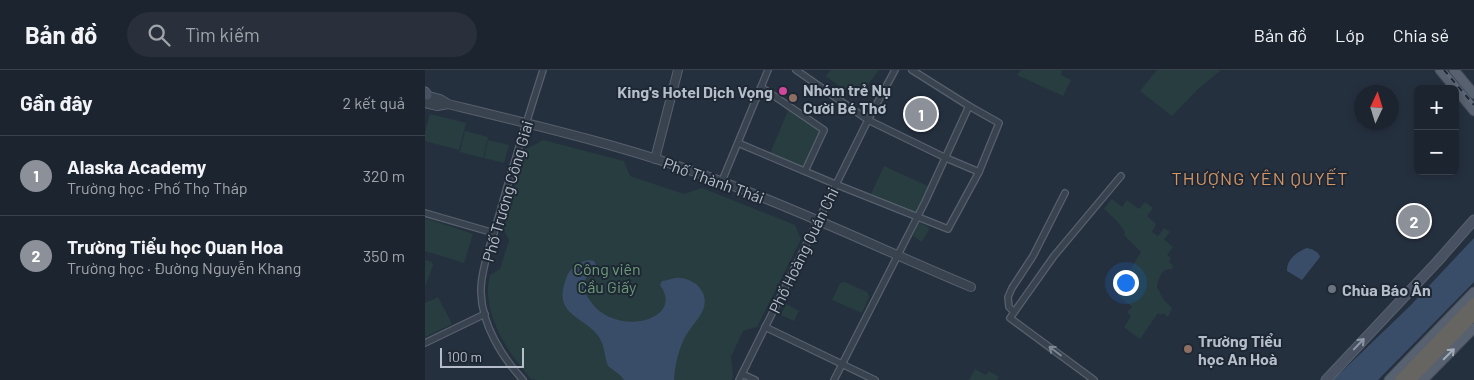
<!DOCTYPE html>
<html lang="vi">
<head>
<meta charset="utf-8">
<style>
  body { margin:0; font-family:Barlow,sans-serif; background:#29303b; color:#f1f3f6 }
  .controls { position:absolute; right:15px; top:15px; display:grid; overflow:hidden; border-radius:8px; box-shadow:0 2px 8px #0003 }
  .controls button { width:45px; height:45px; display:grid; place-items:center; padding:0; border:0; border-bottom:1px solid #3a414b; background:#1c242f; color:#f1f3f6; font:25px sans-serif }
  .compass { position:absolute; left:929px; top:15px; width:45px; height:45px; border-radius:50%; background:#1c242f; box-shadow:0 2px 8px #0003; rotate:4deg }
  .scale { position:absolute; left:15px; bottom:12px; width:84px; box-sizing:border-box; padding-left:5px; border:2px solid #b5bdca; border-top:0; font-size:14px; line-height:18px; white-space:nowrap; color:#b5bdca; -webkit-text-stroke:4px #1e2734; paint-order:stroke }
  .you { position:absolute; left:700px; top:212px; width:18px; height:18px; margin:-12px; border:4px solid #fff; border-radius:50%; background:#1a73e8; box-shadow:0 0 0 8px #1a73e833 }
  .badge { display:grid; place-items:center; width:32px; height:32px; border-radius:50%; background:#8c9099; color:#fff; font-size:16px; font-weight:700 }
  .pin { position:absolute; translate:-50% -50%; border:2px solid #fff; box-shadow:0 1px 5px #0006 }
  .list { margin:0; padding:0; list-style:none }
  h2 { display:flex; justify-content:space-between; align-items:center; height:65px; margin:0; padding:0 20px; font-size:21px }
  h2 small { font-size:16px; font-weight:400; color:#a0a4aa }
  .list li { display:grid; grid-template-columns:32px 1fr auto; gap:15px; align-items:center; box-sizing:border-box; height:80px; padding:0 20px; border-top:1px solid #3a414b }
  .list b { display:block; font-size:19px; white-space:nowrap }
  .list p { margin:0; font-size:16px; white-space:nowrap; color:#a0a4aa }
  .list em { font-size:16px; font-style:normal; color:#a0a4aa }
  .icon { flex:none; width:28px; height:28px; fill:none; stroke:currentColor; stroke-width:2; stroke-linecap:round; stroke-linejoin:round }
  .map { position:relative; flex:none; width:1049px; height:310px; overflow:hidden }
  header { display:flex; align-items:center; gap:30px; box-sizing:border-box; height:70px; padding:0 25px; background:#1c242f; border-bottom:1px solid #3a414b }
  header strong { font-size:24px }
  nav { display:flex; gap:28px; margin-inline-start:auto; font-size:18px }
  .search { width:350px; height:45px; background:#29303b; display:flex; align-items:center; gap:12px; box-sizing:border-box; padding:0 18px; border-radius:28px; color:#a0a4aa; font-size:19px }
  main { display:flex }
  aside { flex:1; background:#1c242f }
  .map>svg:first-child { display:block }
</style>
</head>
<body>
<header>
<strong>Bản đồ</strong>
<div class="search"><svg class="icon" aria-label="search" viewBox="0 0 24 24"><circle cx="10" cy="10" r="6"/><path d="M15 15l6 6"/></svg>Tìm kiếm</div>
<nav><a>Bản đồ</a><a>Lớp</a><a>Chia sẻ</a></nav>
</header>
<main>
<aside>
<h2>Gần đây<small>2 kết quả</small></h2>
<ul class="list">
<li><span class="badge">1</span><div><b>Alaska Academy</b><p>Trường học · Phố Thọ Tháp</p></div><em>320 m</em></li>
<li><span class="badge">2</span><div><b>Trường Tiểu học Quan Hoa</b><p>Trường học · Đường Nguyễn Khang</p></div><em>350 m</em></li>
</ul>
</aside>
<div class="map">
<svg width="1049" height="310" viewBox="0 0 1049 310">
  <rect width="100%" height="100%" fill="#25303f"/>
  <!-- green -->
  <g fill="#273d40">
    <path d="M 406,0 L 454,0 L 432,29 L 401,6 Z"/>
    <path d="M 596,0 L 637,0 L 636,5 L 646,10 L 638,26 L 592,5 Z"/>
    <path d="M 732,0 L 796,0 L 772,20 L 747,46 L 715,21 Z"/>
    <path d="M 365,36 L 398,58 L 380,101 L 344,86 Z"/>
    <path d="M 5,44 L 41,53 L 34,80 L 0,71 L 0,63 Z"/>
    <path d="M 40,61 L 63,67 L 58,88 L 35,82 Z"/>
    <path d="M 63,70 L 84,75 L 79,93 L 59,88 Z"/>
    <path d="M 118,70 L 199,91 L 205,106 L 259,124 L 277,118 L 370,155 L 376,169 L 332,257 L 318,261 L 306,287 L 308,307 L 307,310 L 113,310 L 106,309 C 83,283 55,242 65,205 L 75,199 L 84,170 L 78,159 L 100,80 Z"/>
    <path d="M 459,96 L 507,118 L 492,146 L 444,128 Z"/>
    <path d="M 687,129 L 697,137 L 702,130 L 714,139 L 720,132 L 728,138 L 722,146 L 731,154 L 727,162 L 733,166 L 739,158 L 745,162 L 739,169 L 748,177 L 742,185 L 746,188 L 744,192 L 748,196 L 747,199 C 736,198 734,208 732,217 L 738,229 L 747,238 L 743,247 L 738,243 L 736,245 L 733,243 L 715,269 L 699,257 L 706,246 L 702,242 L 707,237 L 693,225 L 696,220 L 693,217 L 707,201 L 706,199 L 716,182 L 699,165 L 700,162 L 692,151 L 679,139 Z"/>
    <path d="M 0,148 L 48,164 L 39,193 L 0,181 Z"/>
    <path d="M 493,152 L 505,158 L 497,172 L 488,166 Z"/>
    <path d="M 0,190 L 7,192 L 8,195 L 0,217 Z"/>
    <path d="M 420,212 L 442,222 L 444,227 L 437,243 L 407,230 L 415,213 Z"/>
    <path d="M 13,227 L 27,254 L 0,267 L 0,233 Z"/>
    <path d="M 361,234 L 374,241 L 369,251 L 356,245 Z"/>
    <path d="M 550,299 L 561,305 L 564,301 L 574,307 L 572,310 L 544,310 Z"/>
  </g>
  <!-- water -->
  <g fill="#3a4d68">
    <path d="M 1049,168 L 1049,212 L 953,310 L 908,310 L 985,236 Z"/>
    <path d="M 882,178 C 887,179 894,182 895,187 L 877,210 L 862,201 C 861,190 873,181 882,178 Z"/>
    <path d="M 164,190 L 169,191 L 171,195 C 167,202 160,206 159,215 C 159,221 162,227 166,232 C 191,268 261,250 235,215 L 237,211 C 243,211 249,207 255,208 C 271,209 285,224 278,240 C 274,249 264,259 259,269 C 253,282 250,295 249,310 L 199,310 L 195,305 L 183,296 C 179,286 180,276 174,267 C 160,246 127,246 141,209 C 144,198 153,192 164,190 Z"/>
  </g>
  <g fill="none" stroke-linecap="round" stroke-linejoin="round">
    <!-- minor casing -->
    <g stroke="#57606d" stroke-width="8">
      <g id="minor">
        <path d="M 371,0 L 443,50 L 521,88 L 554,102"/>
        <path d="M 336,17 L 399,60 L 380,101"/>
        <path d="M 313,73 L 410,114 L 523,159 L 554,102 L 574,53 L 544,36 L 487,0"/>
        <path d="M 297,111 L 343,0"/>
        <path d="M 0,143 L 69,163"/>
        <path d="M 589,242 L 584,237 L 583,227 L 587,218 L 608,186 L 640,123"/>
        <path d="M 340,257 L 450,310"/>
        <path d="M 0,273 L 60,244"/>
        <path d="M 317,304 L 330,310"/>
        <path d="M 98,310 C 77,287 57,255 56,223 C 55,203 67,169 73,149 C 87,99 102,50 118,0"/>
        <path d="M 314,310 L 443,50 L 470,0"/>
        <path d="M 409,310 L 500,132 L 544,36"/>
        <path d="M 669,310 L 585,248 L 629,186 L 696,106"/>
      </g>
    </g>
    <!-- tertiary casing -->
    <g stroke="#57606d" stroke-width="10">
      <g id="tertiary">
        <path d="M 0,25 L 15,29 L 23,34 C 114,56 208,78 295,111 C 380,142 462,182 546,217"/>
        <path d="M 0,33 L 12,36 L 23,34"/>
        <path d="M 230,89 L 253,0"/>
      </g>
    </g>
    <!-- secondary casing -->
    <g stroke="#57606d" stroke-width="11">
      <g id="secondary">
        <path d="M 0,22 L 2,25"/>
        <path d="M 901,310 L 1012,192 L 1049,150"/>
      </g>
    </g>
    <!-- primary casing -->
    <g stroke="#424b58" stroke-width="11">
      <g id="primary">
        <path d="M 1015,0 L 1049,41"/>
        <path d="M 1029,0 L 1049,24"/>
        <path d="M 964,310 L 1049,222"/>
        <path d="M 998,310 L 1049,258"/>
      </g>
    </g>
    <!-- trunk casing -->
    <g stroke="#444d5a" stroke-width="12">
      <g id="trunk">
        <path d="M 975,310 L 1049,233"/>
        <path d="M 986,310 L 1049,245"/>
      </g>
    </g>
    <!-- minor -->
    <use href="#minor" stroke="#39424f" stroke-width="5.5"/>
    <!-- tertiary -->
    <use href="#tertiary" stroke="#39424f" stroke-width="8"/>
    <!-- secondary -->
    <use href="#secondary" stroke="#475162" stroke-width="9"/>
    <!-- primary -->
    <use href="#primary" stroke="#57616f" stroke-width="9"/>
    <!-- trunk -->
    <use href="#trunk" stroke="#666562" stroke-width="10"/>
    <!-- rail casing -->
    <g stroke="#5b6676" stroke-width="4">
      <path id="rail" d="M 1019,0 L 1049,35"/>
    </g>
    <!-- rail -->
    <use href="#rail" stroke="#1e2734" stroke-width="2" stroke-dasharray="5.5" stroke-linecap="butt"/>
  </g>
  <!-- one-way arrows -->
  <defs><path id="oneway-shaft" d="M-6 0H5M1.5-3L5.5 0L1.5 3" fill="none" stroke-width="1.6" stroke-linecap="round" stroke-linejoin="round" transform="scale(1.25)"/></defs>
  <use stroke="#8e97a6" href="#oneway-shaft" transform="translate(934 274) rotate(-46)"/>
  <use stroke="#7d8693" href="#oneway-shaft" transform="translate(630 281) rotate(-143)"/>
  <use stroke="#a2abb8" href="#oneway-shaft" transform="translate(1024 284) rotate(-45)"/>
  <!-- markers -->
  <circle fill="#d1479c" stroke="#1e2734" stroke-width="2" cx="358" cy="21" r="5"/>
  <g fill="#8d6e63" stroke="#1e2734" stroke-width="2">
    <circle cx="368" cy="28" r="5"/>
    <circle cx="763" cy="279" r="5"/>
  </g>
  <circle fill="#6b7280" stroke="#1e2734" stroke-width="2" cx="907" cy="219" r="5"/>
  <g text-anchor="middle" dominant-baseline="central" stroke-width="4" stroke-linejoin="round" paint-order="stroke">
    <!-- poi labels -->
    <g font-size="16" font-weight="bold" fill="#b5bdca" stroke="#1e2734" text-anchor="start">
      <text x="378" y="19">Nhóm trẻ Nụ<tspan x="378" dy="18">Cười Bé Thơ</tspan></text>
      <text x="348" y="21" text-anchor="end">King's Hotel Dịch Vọng</text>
      <text x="917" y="219">Chùa Báo Ân</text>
      <text x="773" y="270">Trường Tiểu<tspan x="773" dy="18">học An Hoà</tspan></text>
    </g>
    <!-- street labels -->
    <g font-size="16" fill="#b5bdca" stroke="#1e2734">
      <text transform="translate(289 110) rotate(20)">Phố Thành Thái</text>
      <text transform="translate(82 121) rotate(-74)">Phố Trương Công Giai</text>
      <text transform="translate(378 180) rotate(-64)">Phố Hoàng Quán Chi</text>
    </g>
    <!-- park labels -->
    <g font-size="16" fill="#6c9b77" stroke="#1e2734">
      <text x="182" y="198">Công viên<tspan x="182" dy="18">Cầu Giấy</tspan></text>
    </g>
    <!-- neighbourhood labels -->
    <g font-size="18" letter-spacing="1" fill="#d69664" stroke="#1e2734">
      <text x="835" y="108">THƯỢNG YÊN QUYẾT</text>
    </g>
  </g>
</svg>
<div class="controls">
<button>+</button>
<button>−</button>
</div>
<svg class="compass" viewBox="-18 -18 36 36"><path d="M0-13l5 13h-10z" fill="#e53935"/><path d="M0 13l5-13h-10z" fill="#a0a4aa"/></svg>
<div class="scale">100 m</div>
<div class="you"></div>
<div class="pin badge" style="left:496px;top:44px">1</div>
<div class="pin badge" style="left:989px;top:151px">2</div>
</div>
</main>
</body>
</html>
